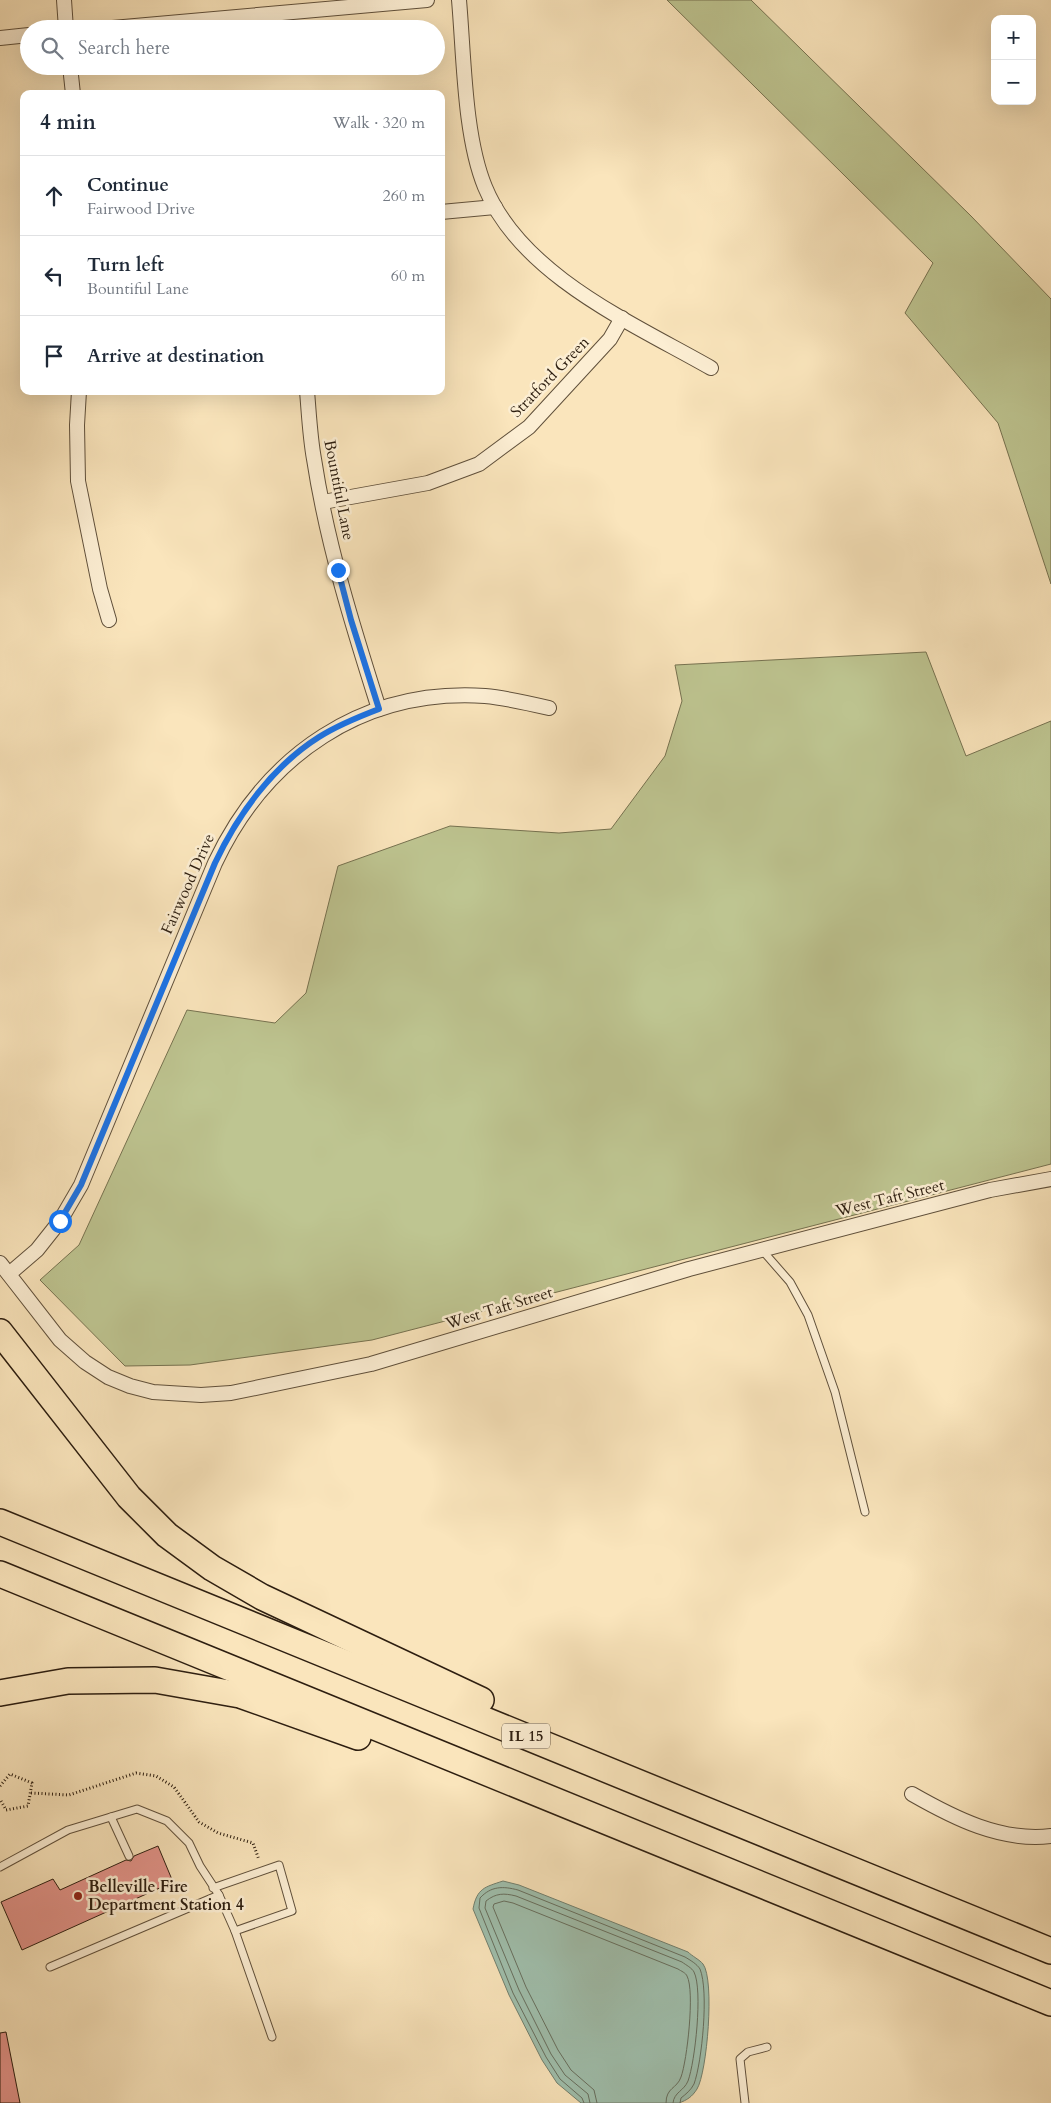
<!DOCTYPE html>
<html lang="en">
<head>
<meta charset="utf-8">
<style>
  body { margin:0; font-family:Cardo,serif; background:#f6f6f7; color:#1f2937 }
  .controls { position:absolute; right:15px; top:15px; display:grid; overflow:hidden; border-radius:10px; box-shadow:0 5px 20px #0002 }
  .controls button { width:45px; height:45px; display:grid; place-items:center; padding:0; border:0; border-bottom:1px solid #e0e1e3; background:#fff; color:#1f2937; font:25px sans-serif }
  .stop { position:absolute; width:15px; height:15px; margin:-11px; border:4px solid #1a73e8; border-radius:50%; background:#fff }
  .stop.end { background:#1a73e8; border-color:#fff; box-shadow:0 1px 5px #0008 }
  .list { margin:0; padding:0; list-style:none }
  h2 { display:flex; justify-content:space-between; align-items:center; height:65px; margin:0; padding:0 20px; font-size:21px }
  h2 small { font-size:16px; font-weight:400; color:#747a83 }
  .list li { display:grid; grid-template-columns:32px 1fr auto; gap:15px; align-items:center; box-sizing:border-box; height:80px; padding:0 20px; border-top:1px solid #e0e1e3 }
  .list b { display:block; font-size:19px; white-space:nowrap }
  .list p { margin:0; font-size:16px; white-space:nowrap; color:#747a83 }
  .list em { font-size:16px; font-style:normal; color:#747a83 }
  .icon { flex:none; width:28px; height:28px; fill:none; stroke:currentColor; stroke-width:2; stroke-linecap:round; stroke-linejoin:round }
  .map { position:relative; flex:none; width:1051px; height:2103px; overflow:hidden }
  .search { position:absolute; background:#fff; box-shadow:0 5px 20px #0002; left:20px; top:20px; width:425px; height:55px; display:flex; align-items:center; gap:12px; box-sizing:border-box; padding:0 18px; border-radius:28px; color:#747a83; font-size:19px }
  .panel { position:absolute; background:#fff; box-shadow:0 5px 20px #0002; left:20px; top:90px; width:425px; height:305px; border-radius:10px }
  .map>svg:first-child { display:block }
</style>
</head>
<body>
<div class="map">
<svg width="1051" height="2103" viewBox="0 0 1051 2103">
  <rect width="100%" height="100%" fill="#fae5bc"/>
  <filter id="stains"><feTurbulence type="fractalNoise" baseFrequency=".004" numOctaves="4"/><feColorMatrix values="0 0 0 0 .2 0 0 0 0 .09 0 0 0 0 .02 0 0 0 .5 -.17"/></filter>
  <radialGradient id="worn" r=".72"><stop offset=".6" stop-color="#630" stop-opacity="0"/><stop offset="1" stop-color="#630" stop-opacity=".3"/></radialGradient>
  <!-- green -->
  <g fill="#bec591" stroke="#767250">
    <path d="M 667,0 L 751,0 L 971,216 L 1051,299 L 1051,584 L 998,423 L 905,313 L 933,263 Z"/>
    <path d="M 926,652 L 966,756 L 1051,721 L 1051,1164 L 372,1340 L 190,1365 L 125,1366 L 40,1280 L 79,1245 L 187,1010 L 275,1023 L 306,993 L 338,866 L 450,826 L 559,833 L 611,829 L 665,756 L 682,701 L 675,665 Z"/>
  </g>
  <!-- water -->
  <path fill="#9fbfad" stroke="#717f6e" d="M 503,1881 L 519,1885 L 688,1952 C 692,1956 700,1960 703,1964 C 715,1980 707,2073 697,2089 C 692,2097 687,2100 679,2103 L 581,2103 L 557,2083 L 542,2060 L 509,1995 L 473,1909 C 477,1888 485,1887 503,1881 Z"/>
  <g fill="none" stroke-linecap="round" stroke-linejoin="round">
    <!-- shore -->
    <g stroke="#666e5e" stroke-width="1">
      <path d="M 584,2103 L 582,2098 L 560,2079 L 546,2057 L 513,1993 L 479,1908 L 480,1898 C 491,1886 503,1886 518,1890 L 685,1957 C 690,1960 697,1964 700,1969 C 709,1991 702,2062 694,2084 C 691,2090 686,2094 681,2098 L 680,2103"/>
      <path d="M 590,2103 L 588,2094 L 565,2075 L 551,2054 L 519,1990 L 485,1908 L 486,1901 C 496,1893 504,1893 516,1896 L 682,1962 C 686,1965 692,1968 694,1972 C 703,1990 695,2062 688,2081 C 684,2091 674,2092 673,2103"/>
      <path d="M 597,2103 L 594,2090 L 571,2070 L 558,2050 L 526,1987 L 493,1907 L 494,1904 L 504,1901 L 513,1903 L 678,1969 C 681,1971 686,1973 687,1976 C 695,1991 687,2061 681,2077 C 677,2089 666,2087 666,2103"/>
    </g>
  </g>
  <!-- building -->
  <g fill="#e4948b" stroke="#2d1e10">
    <path d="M 158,1846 L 173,1882 L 22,1950 L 1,1902 L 53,1879 L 60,1890 L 126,1860 L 131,1861 L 134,1856 Z"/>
    <path d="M 6,2032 L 20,2103 L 0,2103 L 0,2033 Z"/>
  </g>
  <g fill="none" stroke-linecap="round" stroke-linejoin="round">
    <!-- service casing -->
    <g stroke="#60503b" stroke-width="9">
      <g id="service">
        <path d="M 762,1250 L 790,1282 L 808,1315 L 835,1392 L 865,1512"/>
        <path d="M 111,1817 L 129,1856"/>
        <path d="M 0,1867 L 68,1830 L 137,1809 L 167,1821 L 189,1843 L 200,1866 L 219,1895 L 50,1967"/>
        <path d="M 213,1888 L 279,1865 L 292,1911 L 235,1931"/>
        <path d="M 219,1895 L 235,1931 L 272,2037"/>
        <path d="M 745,2103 L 740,2059 L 748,2052 L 767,2047"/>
      </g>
    </g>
    <!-- minor casing -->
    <g stroke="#60503b" stroke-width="16">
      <g id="minor">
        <path d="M 64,0 L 66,29"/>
        <path d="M 459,0 C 464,56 464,136 485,187 C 521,275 632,323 711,368"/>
        <path d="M 101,29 L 427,0"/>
        <path d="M 0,38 L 29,35"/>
        <path d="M 70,66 L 73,94"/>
        <path d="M 441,212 L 495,207"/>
        <path d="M 79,391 L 77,425 L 78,481 L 100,589 L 109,620"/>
        <path d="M 307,391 C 309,414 310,437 314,459 C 327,544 353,627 379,709"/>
        <path d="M 323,502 L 428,483 L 479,464 L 529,427 L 610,339 L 622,318"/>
        <path d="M 0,1263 L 60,1340 L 85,1362 L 108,1377 L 130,1386 L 153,1392 L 201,1395 L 231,1393 L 371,1364 L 689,1269 L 990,1190 L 1051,1179"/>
        <path d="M 9,1274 L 37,1250 L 60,1221 L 81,1185 L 215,863 C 266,755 363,688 485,696 C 507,698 528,703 549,708"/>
        <path d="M 912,1794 C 954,1818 1001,1842 1051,1836"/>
      </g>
    </g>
    <!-- motorway casing -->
    <g stroke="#2d1e10" stroke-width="28">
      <g id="motorway">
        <path d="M 0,1332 L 129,1497 L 167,1535 L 212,1568 L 262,1597 L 481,1700"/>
        <path d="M 0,1522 L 1051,1951"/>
        <path d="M 0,1574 L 1051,2003"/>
        <path d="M 0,1693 L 68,1681 L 155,1680 L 240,1695 L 358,1737"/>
      </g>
    </g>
    <!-- path -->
    <g stroke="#2d1e10" stroke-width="3" stroke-dasharray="1 2.5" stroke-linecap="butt">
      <path d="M 0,1786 L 10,1774 L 32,1783 L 28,1806 L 6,1810 L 0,1799"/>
      <path d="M 31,1793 L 69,1795 L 136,1773 L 156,1776 L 174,1787 L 199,1822 L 218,1833 L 253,1843 L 259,1860"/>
    </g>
    <!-- service -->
    <use href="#service" stroke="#fceed3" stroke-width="7"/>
    <!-- minor -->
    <use href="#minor" stroke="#fceed3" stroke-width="14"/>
    <!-- motorway -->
    <use href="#motorway" stroke="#fae5bc" stroke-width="25"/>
  </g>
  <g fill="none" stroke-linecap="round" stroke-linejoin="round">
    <!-- route -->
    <path stroke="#1a73e8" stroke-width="6" d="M 60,1221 L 81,1185 L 215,863 C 238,814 273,766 319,737 C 338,725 358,717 379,709 L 351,620 L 338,570"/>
  </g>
  <!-- markers -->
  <circle fill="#8f2418" stroke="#fceed3" stroke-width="2" cx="78" cy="1896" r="5"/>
  <g text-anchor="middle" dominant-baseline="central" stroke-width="5" stroke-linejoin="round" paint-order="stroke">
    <!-- shield labels -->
    <rect fill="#fceed3" stroke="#6b5c4a" stroke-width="1" x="502" y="1723.5" width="48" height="25" rx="4"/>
    <g font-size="15" font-weight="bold" fill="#2d1e10">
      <text x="526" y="1736">IL 15</text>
    </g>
    <!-- street labels -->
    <g font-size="16" fill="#2d1e10" stroke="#fceed3">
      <text transform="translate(550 377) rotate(-46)">Stratford Green</text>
      <text transform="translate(339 490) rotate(79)">Bountiful Lane</text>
      <text transform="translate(188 884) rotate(-66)">Fairwood Drive</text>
      <text transform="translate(890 1198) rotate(-14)">West Taft Street</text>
      <text transform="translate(499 1308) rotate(-17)">West Taft Street</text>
    </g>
    <!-- poi labels -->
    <g font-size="16" font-weight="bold" fill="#2d1e10" stroke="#fceed3" text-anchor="start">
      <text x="88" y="1887">Belleville Fire<tspan x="88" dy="18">Department Station 4</tspan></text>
    </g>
  </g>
  <rect width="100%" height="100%" filter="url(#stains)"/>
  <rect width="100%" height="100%" fill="url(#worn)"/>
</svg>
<div class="controls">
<button>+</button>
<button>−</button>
</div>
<div class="stop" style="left:60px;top:1221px"></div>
<div class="stop end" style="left:338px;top:570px"></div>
<div class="search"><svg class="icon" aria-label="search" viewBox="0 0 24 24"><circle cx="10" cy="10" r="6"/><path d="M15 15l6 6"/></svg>Search here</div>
<section class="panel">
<h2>4 min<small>Walk · 320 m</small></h2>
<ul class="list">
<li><svg class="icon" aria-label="ahead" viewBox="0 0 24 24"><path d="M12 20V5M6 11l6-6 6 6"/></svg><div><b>Continue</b><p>Fairwood Drive</p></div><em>260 m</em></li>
<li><svg class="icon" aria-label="left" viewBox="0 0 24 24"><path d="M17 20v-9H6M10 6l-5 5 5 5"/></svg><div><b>Turn left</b><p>Bountiful Lane</p></div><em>60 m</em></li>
<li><svg class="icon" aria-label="arrive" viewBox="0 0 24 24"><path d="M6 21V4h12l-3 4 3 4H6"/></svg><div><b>Arrive at destination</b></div></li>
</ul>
</section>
</div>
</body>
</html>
